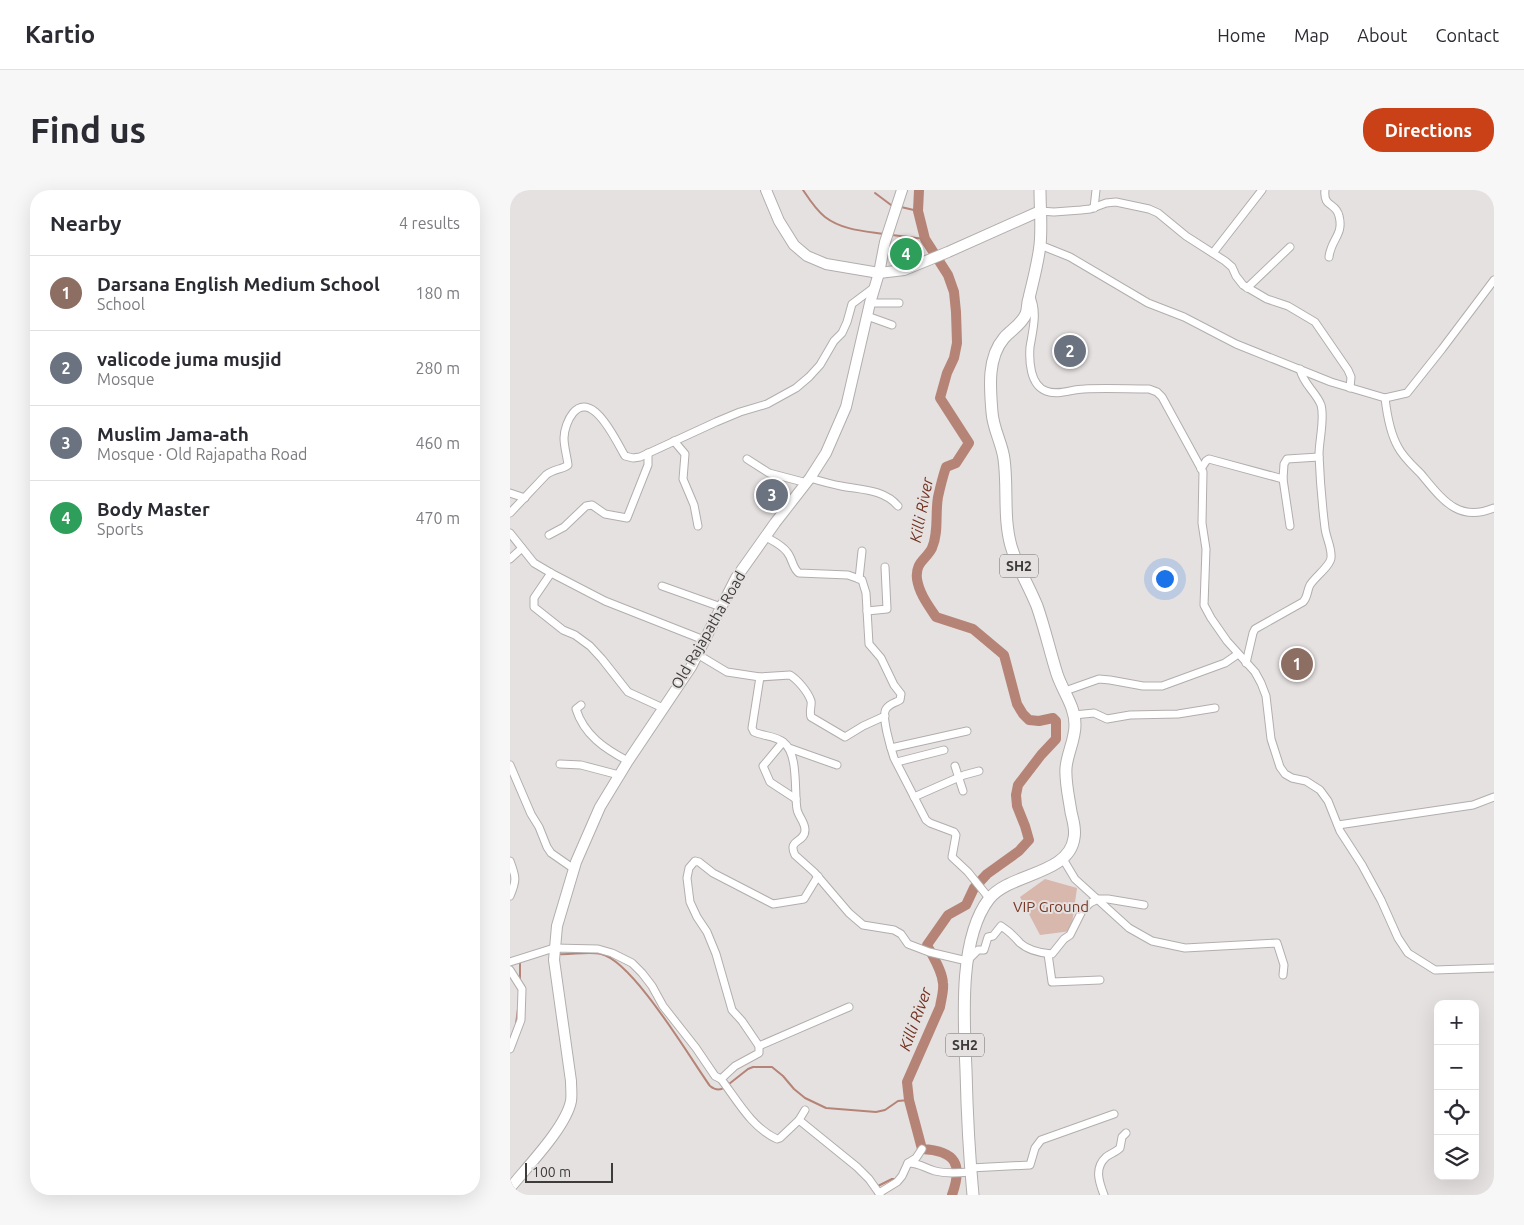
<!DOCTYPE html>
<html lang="en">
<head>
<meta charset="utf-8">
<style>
  body { margin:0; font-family:Ubuntu,sans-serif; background:#f7f7f7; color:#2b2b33 }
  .controls { position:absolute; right:15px; bottom:15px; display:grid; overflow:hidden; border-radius:10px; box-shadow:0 5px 20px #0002 }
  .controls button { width:45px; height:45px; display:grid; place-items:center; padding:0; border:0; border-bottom:1px solid #e1e1e2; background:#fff; color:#2b2b33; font:25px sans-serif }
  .scale { position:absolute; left:15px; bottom:12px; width:88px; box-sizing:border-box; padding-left:5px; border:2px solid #3d3c3b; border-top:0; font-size:14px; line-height:18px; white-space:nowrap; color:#3d3c3b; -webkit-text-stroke:4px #e5e1e0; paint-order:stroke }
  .you { position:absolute; left:654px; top:388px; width:18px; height:18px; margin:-12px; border:4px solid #fff; border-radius:50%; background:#1a73e8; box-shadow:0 0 0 8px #1a73e833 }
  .badge { display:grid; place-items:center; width:32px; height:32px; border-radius:50%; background:#ca4118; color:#fff; font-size:16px; font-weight:700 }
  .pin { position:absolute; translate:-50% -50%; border:2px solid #fff; box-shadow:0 1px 5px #0006 }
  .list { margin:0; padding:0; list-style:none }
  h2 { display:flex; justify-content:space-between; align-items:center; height:65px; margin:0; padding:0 20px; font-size:21px }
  h2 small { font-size:16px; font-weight:400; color:#7c7c81 }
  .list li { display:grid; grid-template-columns:32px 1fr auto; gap:15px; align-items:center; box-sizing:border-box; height:75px; padding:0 20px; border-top:1px solid #e1e1e2 }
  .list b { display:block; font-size:19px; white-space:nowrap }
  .list p { margin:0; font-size:16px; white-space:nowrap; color:#7c7c81 }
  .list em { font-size:16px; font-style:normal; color:#7c7c81 }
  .icon { flex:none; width:28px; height:28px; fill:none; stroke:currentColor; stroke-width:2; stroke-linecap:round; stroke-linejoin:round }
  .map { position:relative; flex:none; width:984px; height:1005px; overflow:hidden; border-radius:20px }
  header { display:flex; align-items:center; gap:30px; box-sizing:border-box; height:70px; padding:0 25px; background:#fff; border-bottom:1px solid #e1e1e2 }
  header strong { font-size:24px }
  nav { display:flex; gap:28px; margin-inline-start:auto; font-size:18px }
  .intro { display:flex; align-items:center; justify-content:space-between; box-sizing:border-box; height:120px; padding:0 30px }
  h1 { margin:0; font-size:35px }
  .button { padding:12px 22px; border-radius:20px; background:#ca4118; color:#fff; font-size:18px; font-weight:700 }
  main { display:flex; gap:30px; padding:0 30px }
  aside { flex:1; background:#fff; border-radius:20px; box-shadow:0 5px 20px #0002 }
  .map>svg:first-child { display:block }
</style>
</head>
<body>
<header>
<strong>Kartio</strong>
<nav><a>Home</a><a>Map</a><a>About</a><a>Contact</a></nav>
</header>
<div class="intro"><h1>Find us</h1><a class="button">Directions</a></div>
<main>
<aside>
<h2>Nearby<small>4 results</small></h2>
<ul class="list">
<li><span class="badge" style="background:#8d6e63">1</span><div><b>Darsana English Medium School</b><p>School</p></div><em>180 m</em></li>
<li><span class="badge" style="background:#6b7280">2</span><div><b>valicode juma musjid</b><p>Mosque</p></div><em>280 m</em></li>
<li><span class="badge" style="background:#6b7280">3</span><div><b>Muslim Jama-ath</b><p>Mosque · Old Rajapatha Road</p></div><em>460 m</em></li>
<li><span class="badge" style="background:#2e9e5b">4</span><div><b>Body Master</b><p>Sports</p></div><em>470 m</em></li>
</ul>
</aside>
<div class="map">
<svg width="984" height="1005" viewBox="0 0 984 1005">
  <rect width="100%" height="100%" fill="#e5e1e0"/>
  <!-- green -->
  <path fill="#d8b7ad" d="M 535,689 L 567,698 L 561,741 L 530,745 L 510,707 Z"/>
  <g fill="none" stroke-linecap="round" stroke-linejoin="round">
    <!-- stream -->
    <g stroke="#b68476" stroke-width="2">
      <path d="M 293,0 C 299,9 306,20 315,27 C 332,40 354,41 374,44"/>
      <path d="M 365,3 L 381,15"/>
      <path d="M 391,17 L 408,21"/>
      <path d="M 382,45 L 415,49"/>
      <path d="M 48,764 C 61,765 79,761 91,764 C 123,771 180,868 200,896 C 205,900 210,901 215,897"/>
      <path d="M 10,772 L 10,789"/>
      <path d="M 6,834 L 8,819"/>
      <path d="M 219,894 L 238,879 L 243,877 L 262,877 L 273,886 L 284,899 L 295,908 L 316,918 L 366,922 L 375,920 L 388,911 L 399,910"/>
      <path d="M 366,997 L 382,989 L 386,989"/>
    </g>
    <!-- river -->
    <path stroke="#b68476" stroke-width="10" d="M 409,0 L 408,21 L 415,49 L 438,85 L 444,102 L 446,122 L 447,153 L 444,168 L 437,183 L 430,208 L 459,253 L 446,273 L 436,277 C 433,286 430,298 428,307 C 425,324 429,342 422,358 C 416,370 405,372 407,389 C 409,403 418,415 426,427 L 463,439 L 494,465 L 507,514 L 513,524 L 519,530 L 529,531 L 543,528 L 546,531 L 546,549 L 531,565 L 508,595 L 506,605 L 507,616 L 515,636 L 519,650 L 509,661 L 477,684 L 464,698 L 456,715 L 438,725 L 417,755 C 423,767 432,780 433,793 C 434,801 431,810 430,817 L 397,892 L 399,910 L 412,959 C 446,961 453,974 442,1005"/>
    <!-- street casing -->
    <g stroke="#b2aead" stroke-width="9">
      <g id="street">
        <path d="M 815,0 C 813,18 826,12 829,26 C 834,45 821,49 819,67"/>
        <path d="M 584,18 L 586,0"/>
        <path d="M 530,21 L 544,22 L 571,20 L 580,19 L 596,13 L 606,12 L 639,19 L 648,23 L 676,46 L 715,71 L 722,77 L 726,86 L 733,95 L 757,109 L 778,116 L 805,132 L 838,180 L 841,187 L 840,198"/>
        <path d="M 530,55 L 560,67 L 638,113 L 674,127 L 726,154 L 821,192 L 875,208 L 897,203 L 932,159 L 984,90"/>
        <path d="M 703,63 L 752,0"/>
        <path d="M 737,98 L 780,57"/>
        <path d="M 520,105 C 528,121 523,139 520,157 C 519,171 520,195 536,201 C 548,206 562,199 574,199 C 595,198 617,199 639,199 L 647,202 L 652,207 L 693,282 L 692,333 L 696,359 L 694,415 L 701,428 L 717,451 L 745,482 L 751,493 L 756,506 L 761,549 L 770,577 L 775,584 L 782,588 L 796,591 L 810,600 L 818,611 L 830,641 L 852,675 L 871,710 L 888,748 L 898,763 L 925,780 L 984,778"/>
        <path d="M 360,113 L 389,113"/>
        <path d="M 357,126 L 382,135"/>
        <path d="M 875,208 C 877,225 880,243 888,257 C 893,267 903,276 911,284 C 932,309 948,333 984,318"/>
        <path d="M 164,251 L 175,264 L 173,289 L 184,315 L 188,336"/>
        <path d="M 237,269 L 259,283 L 297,293"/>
        <path d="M 691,279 L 696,271 L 699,269 L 773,289 L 780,336"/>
        <path d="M 300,288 C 310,291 320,294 331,296 C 351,300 374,299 388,316"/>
        <path d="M 773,289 L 774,274 L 777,269 L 809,267"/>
        <path d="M 0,303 L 15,308"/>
        <path d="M 0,323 L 36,285 C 43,279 54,279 58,275 C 57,266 54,257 54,248 C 54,240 58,229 63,223 C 83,199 107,253 115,266 L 123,268 L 130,267 L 206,232 L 230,222 L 257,214 L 286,198 L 299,187 L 310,175 L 324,151 L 332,143 L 337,132 L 342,114 L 366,96"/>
        <path d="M 0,343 L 24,373 L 41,383 L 95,411 L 194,450"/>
        <path d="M 39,345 L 54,337 L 76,316 L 82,315 L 95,324 L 117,328 L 138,275 L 138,263"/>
        <path d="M 256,347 C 263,351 272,355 277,362 C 283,369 282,378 289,383 L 338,385 L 352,390 L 356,403 L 359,454 L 371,468 L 384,495 L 391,504 L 390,510 C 385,513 379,514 376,519 C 371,526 381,559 384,568 L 416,630 L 420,633 L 444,642 L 446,645 L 442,667 L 458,682 L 479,708"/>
        <path d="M 0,369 L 12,358"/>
        <path d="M 41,383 L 24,408 L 24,417 L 53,440 L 65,445 L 80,456 L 92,469 L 118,502 L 153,518"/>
        <path d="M 349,389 L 352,361"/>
        <path d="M 152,396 L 211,417"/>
        <path d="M 357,421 L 377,419 L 375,377"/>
        <path d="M 187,464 L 217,482 L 250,487 L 280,485 C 288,490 298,502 301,511 C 302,516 299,521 301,527 L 335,547 L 353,536 L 375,526"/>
        <path d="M 736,473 L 743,443 L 745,439 L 793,412 C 798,407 797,400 800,395 C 805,387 820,376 821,368 C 822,357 816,348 815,338 C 812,314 810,289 809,265 C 809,250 815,228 811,215 C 806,202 793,194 790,179"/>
        <path d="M 250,487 L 242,538 L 244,542 C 253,546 266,546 273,552 C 289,563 284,602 287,619 C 288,626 295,632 295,640 C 295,653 277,649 285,665 L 304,682 L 339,723 L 353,735 L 384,740 L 391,744 L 398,754 L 419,762 L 457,771 L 468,760 L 474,760 L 478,747 L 483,746 L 491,736 C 499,741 504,746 510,753 C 519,761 530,763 542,764 L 554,749 L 560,745 L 572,721 L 580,713 L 588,709 L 598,709 L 634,715"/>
        <path d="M 555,501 L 589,489 L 600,490 L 633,496 L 652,496 L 715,473 L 728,464"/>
        <path d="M 71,515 L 66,519 C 74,545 95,559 118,571"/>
        <path d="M 564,525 L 584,523 L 597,529 L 620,525 L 668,524 L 705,518"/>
        <path d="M 273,552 L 253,576 L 260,592 L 286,609"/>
        <path d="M 279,558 L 327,575"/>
        <path d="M 381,558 L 457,541"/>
        <path d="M 387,572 L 434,560"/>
        <path d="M 50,574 L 71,575 L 109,585"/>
        <path d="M 0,575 L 21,624 L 29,637 L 37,657 L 41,663 L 64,679"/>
        <path d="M 445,576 L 453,601"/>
        <path d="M 404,607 L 454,585 L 469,581"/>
        <path d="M 828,635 L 963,615 L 984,607"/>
        <path d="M 553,669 L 565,689 L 619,738 L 642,751 L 675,758 L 767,753 L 774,775 L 773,785"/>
        <path d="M 0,671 C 6,687 7,690 0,706"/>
        <path d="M 538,764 L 542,792 L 590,790"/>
        <path d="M 0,772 L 44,758 L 88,759 L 102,763 L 122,773 L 132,783 L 142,796 L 153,816 L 186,858 L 205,886 L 211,889 C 227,910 242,938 267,949 L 270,948 L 289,930 L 347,977 L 359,989 L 369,1003"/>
        <path d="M 0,780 L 12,799 L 11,830 L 0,859"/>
        <path d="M 249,856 L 339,817"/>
        <path d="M 211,889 L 225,876 L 249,863 L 249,856 L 232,831 L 222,820 L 206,764 L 197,742 L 187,727 L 180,712 L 177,688 L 179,678 L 185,671 L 189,672 L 203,683 L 263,714 L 294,709 L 308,686"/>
        <path d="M 289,930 L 295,920"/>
        <path d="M 398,973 C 410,973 414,978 425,981 C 437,984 448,983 461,982"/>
        <path d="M 460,978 L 520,975 L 525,958 L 531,950 L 604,924"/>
        <path d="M 370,1005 L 369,1003 L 387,992 L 392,986 L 398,973 L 406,968 L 412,959"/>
        <path d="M 594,1005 C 589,992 584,978 596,967 C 600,964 606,962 610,958 L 612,947 L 616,943"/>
      </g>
    </g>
    <!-- secondary casing -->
    <g stroke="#b2aead" stroke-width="12">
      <g id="secondary">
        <path d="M 256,0 L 269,31 L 284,55 L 297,66 L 316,74 L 369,83 L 394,80 L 438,62 L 530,21"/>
        <path d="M 0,998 C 17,977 56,937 61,911 C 62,905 61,898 61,891 L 44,770 L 47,736 L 66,672 L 90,617 L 118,571 L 181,477 L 226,388 L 265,333 L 300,288 L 316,263 L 336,217 L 360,113 L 369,83 L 375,52 L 392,0"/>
      </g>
    </g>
    <!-- primary casing -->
    <g stroke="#b2aead" stroke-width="13">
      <path id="primary" d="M 463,1005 C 459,963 457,922 456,880 C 454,832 448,749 479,709 C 499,683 559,685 564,648 C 566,639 563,631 561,622 C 559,608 555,592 556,578 C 557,564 565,550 565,535 C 565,516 553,502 547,484 C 540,462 535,439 527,416 C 519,396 507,377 501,356 C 493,327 498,298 494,269 C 492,253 483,239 482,222 C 480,198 477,168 494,148 C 501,140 511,135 516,124 C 518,119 517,113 519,108 C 523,91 528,73 530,55 C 532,37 530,18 530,0"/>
    </g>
    <!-- street -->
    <use href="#street" stroke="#fff" stroke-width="7"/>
    <!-- secondary -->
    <use href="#secondary" stroke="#fff" stroke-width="10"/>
    <!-- primary -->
    <use href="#primary" stroke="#fff" stroke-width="11"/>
  </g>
  <g text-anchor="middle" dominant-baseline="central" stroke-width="4" stroke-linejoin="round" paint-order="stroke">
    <!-- shield labels -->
    <g fill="#e5e1e0" stroke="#6f6e6c" stroke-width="1">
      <rect x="490" y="364.5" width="38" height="23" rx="4"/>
      <rect x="436" y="843.5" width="38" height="23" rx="4"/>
    </g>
    <g font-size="14" font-weight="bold" fill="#3d3c3b">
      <text x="509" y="376">SH2</text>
      <text x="455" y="855">SH2</text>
    </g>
    <!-- street labels -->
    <g font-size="15" fill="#3d3c3b" stroke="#e5e1e0">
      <text transform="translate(198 440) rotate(-60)">Old Rajapatha Road</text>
    </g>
    <!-- park labels -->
    <g font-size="15" fill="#793826" stroke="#e5e1e0">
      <text x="541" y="716">VIP Ground</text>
    </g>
    <!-- water labels -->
    <g font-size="16" font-style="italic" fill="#71311f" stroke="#e5e1e0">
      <text transform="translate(411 320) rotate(-79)">Killi River</text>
      <text transform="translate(405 829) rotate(-70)">Killi River</text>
    </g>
  </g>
</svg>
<div class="controls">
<button>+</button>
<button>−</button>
<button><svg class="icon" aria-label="locate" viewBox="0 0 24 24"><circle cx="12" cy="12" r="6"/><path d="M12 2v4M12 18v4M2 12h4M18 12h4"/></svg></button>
<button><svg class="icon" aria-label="layers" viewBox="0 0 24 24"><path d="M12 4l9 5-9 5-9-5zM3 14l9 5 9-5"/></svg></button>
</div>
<div class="scale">100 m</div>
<div class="you"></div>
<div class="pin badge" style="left:787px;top:474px;background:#8d6e63">1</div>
<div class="pin badge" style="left:560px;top:161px;background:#6b7280">2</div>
<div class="pin badge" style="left:262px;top:305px;background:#6b7280">3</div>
<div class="pin badge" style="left:396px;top:64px;background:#2e9e5b">4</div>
</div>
</main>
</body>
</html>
